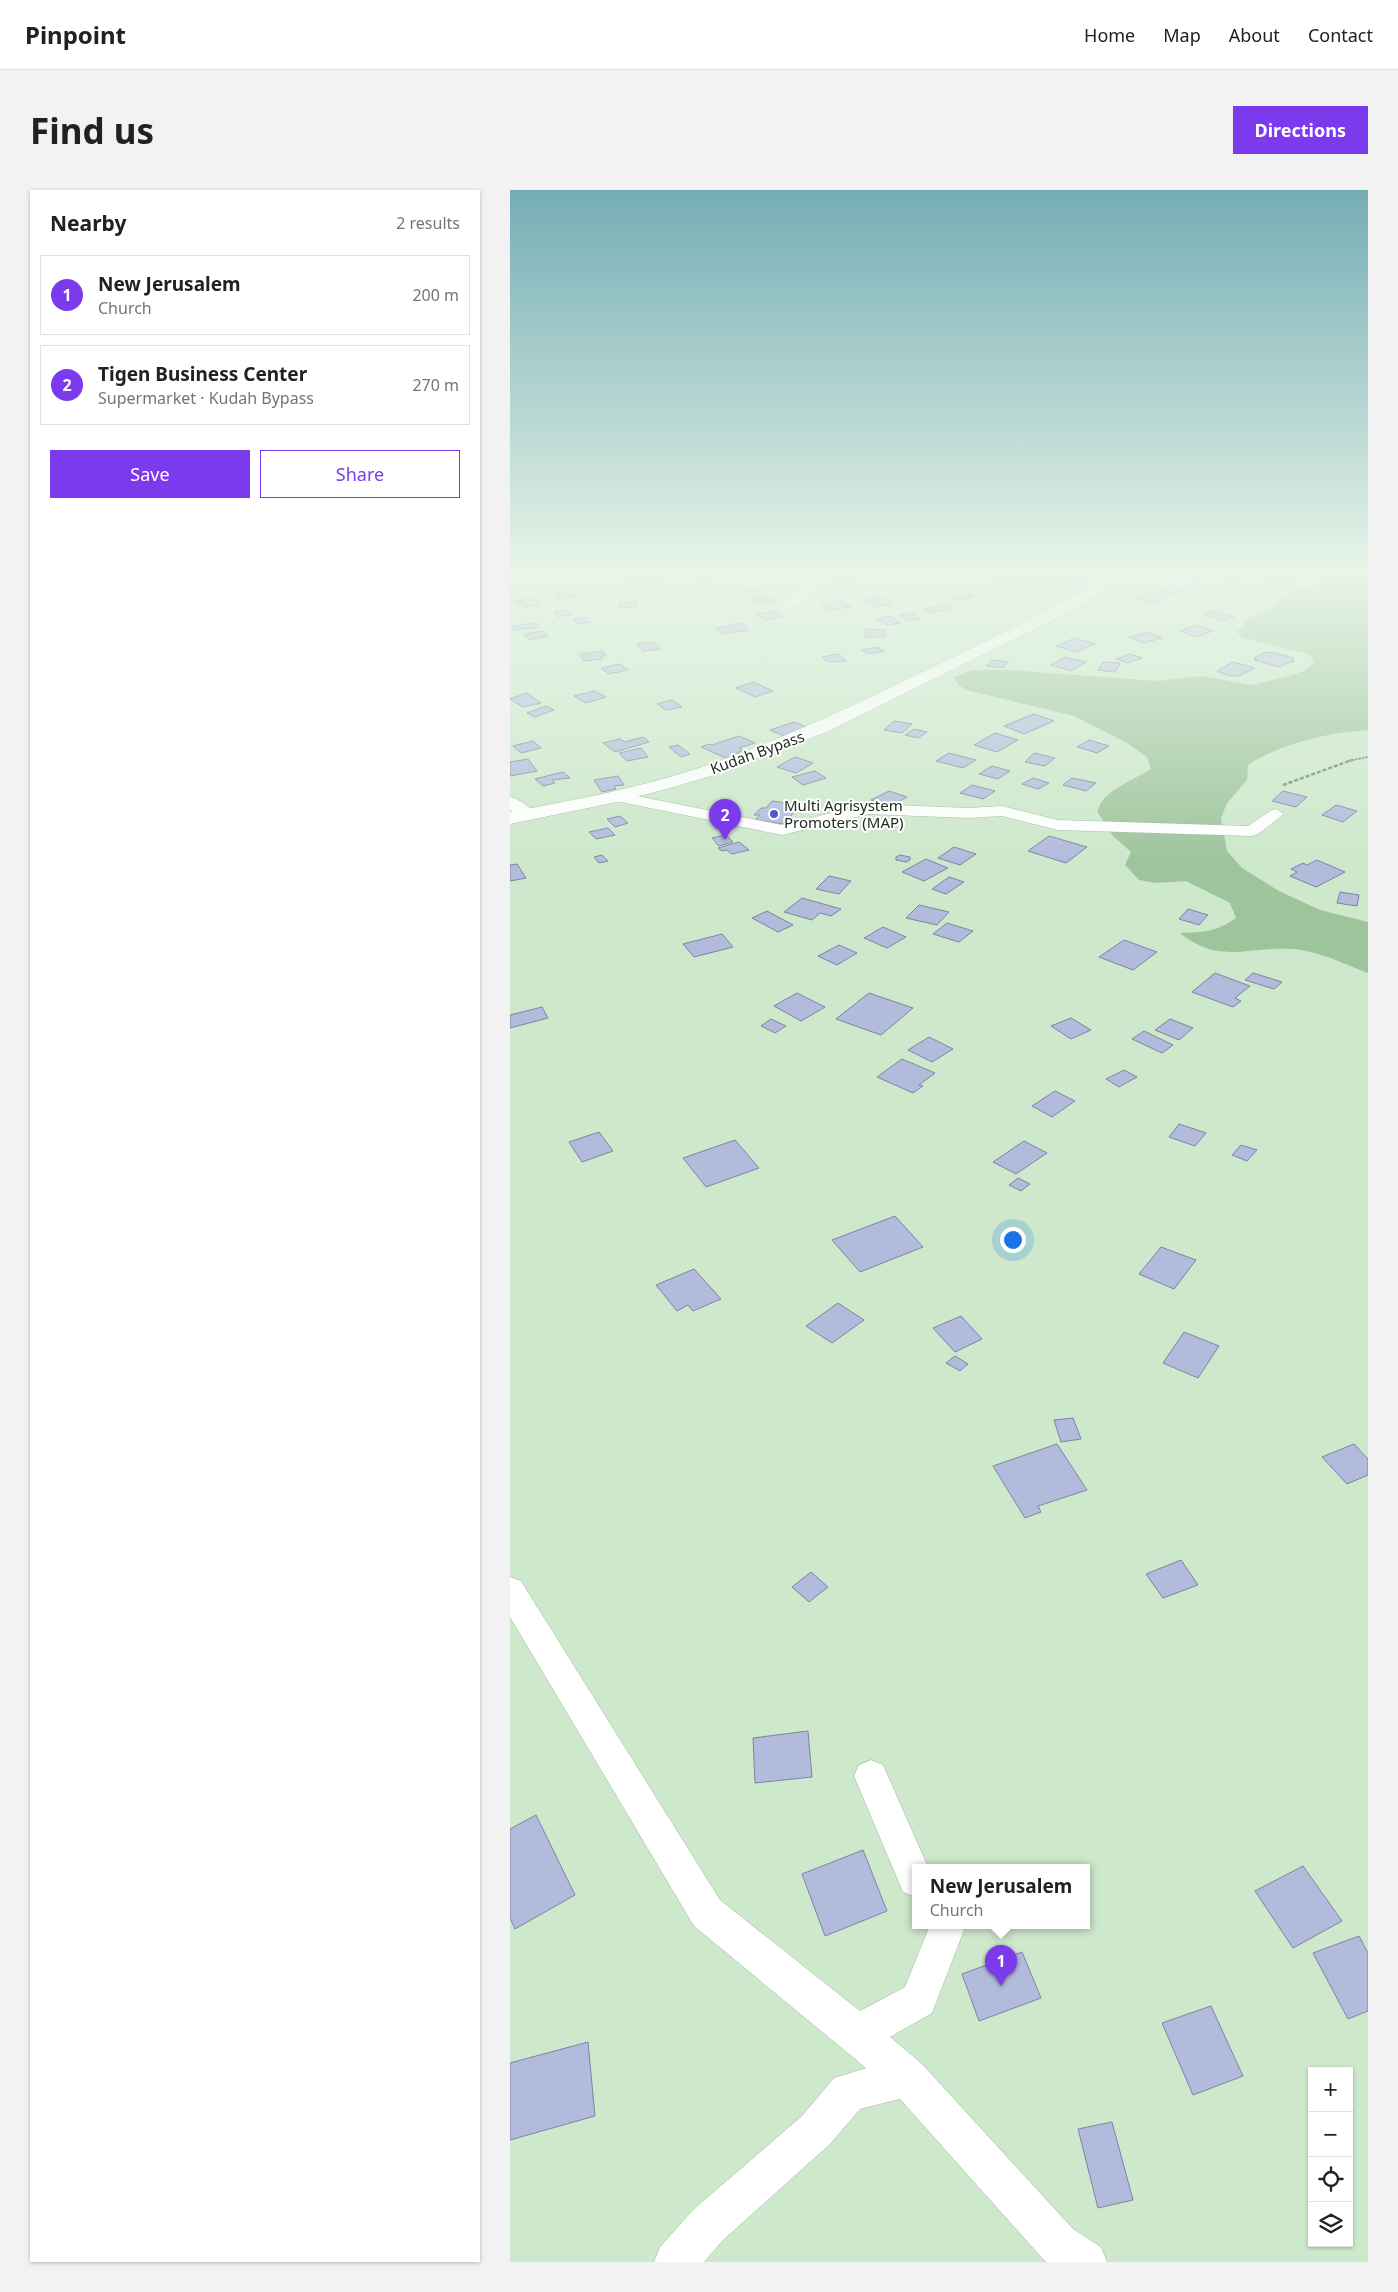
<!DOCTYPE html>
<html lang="en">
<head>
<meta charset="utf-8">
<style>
  body { margin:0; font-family:"Noto Sans",sans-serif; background:#f2f2f2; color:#202124 }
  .controls { position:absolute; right:15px; bottom:15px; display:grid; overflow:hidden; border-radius:0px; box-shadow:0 1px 4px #0004 }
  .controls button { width:45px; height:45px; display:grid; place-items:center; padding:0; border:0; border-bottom:1px solid #e0e0e0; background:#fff; color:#202124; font:25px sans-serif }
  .you { position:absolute; left:502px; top:1049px; width:18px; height:18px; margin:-12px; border:4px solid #fff; border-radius:50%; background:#1a73e8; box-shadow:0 0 0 8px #1a73e833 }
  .badge { display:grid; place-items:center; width:32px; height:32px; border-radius:50%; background:#7c3aed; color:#fff; font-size:16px; font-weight:700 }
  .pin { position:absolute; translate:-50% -41px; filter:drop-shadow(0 1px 2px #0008) }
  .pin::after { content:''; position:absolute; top:26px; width:18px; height:15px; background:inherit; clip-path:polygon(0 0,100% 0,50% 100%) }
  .popup { position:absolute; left:402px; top:1674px; width:178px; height:65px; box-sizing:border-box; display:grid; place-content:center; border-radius:0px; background:#fff; filter:drop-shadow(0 1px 4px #0005); font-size:16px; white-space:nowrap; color:#757577 }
  .popup b { font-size:19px; color:#202124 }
  .popup::after { content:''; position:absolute; left:50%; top:100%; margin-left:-10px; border:10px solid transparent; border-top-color:#fff }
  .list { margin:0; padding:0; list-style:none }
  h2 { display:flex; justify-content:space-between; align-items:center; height:65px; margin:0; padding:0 20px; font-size:21px }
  h2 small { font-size:16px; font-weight:400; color:#757577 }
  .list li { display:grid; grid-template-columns:32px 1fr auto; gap:15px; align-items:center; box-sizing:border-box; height:80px; margin:0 10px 10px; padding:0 10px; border:1px solid #e0e0e0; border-radius:0px }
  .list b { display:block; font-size:19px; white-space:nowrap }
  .list p { margin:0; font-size:16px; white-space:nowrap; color:#757577 }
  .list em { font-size:16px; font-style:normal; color:#757577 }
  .actions { display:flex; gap:10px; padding:15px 20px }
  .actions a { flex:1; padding:11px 0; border:1px solid #7c3aed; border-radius:0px; text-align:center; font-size:18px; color:#7c3aed }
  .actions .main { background:#7c3aed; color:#fff }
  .icon { flex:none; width:28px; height:28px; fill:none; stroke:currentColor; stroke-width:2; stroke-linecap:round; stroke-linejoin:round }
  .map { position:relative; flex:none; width:858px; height:2072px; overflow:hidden; border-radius:0px }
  header { display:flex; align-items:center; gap:30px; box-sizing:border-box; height:70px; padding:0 25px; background:#fff; border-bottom:1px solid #e0e0e0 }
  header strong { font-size:24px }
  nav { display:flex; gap:28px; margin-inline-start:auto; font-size:18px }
  .intro { display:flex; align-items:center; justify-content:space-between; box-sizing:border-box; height:120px; padding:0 30px }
  h1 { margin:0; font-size:35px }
  .button { padding:12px 22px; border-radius:0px; background:#7c3aed; color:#fff; font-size:18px; font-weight:700 }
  main { display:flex; gap:30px; padding:0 30px }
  aside { flex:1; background:#fff; border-radius:0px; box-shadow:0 1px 4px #0004 }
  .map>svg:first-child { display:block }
</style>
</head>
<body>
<header>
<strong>Pinpoint</strong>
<nav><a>Home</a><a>Map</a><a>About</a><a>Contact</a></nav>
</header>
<div class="intro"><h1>Find us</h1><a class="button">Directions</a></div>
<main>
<aside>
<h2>Nearby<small>2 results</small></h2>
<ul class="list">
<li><span class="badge">1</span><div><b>New Jerusalem</b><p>Church</p></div><em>200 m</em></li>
<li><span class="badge">2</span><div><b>Tigen Business Center</b><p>Supermarket · Kudah Bypass</p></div><em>270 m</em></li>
</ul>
<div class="actions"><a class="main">Save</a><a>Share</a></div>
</aside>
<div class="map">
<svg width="858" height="2072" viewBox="0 0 858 2072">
  <rect width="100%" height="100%" fill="#cde8cb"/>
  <!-- green -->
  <path fill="#9ec49c" d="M 842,383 L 858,383 L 858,540 C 821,542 768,554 738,575 L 737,590 L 717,613 L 711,628 L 717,661 L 732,678 L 769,701 L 810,720 L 858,732 L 858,783 C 834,774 807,760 781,759 C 737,756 710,775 670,743 C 693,742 707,742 726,728 L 720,713 L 676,691 L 646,693 L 629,690 L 615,675 L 621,662 L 603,646 L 588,623 C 587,603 626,589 641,579 L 637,567 L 617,553 L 564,526 L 457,500 L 448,495 L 444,487 L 462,480 L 498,480 L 647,491 L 691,486 L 742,495 L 779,486 L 794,481 L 805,472 L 799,464 L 732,448 L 727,442 L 737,430 L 758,420 L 783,401 Z"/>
  <!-- building -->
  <g fill="#b2bbdc" stroke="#7c84a3">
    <path d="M 138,383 L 147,383 L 154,390 L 120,395 L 113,387 Z"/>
    <path d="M 267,383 L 272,387 L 257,389 L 251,385 Z"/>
    <path d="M 511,383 L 539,384 L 547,388 L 521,394 L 510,387 L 516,386 Z"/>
    <path d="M 708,383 L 710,384 L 701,388 L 685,384 Z"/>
    <path d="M 772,383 L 800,383 L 774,396 L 755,392 Z"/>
    <path d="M 201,384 L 201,389 L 185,390 L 185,385 Z"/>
    <path d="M 339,385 L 345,389 L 329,391 L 323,387 Z"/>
    <path d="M 717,385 L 730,388 L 723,391 L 710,388 Z"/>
    <path d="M 502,387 L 510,394 L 492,397 L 482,391 Z"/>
    <path d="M 568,391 L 583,397 L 565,401 L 550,395 Z"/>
    <path d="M 683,393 L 697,395 L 688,402 L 673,399 Z"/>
    <path d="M 660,395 L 673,400 L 663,405 L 647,401 Z"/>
    <path d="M 252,397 L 255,400 L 238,402 L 236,398 Z"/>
    <path d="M 60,402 L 65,406 L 48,409 L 43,404 Z"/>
    <path d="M 643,402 L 658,405 L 643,413 L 628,409 Z"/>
    <path d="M 457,404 L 464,407 L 447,411 L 440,408 Z"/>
    <path d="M 261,407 L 263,412 L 245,413 L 243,408 Z"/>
    <path d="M 372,407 L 382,414 L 363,417 L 353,410 Z"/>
    <path d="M 19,408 L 31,413 L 16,417 L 5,412 Z"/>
    <path d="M 126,411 L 128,416 L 111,418 L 108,413 Z"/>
    <path d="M 333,411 L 341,417 L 319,420 L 311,415 Z"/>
    <path d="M 437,415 L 443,419 L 421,423 L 415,419 Z"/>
    <path d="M 57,420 L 62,424 L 48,427 L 44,422 Z"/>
    <path d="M 265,421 L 273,427 L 255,430 L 247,425 Z"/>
    <path d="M 704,421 L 724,427 L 714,431 L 694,425 Z"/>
    <path d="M 402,423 L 410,429 L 398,431 L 389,425 Z"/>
    <path d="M 381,426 L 391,433 L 376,435 L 367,429 Z"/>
    <path d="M 76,427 L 80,432 L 67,434 L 63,429 Z"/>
    <path d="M 27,433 L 29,437 L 4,440 L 3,436 Z"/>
    <path d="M 232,433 L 239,440 L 213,444 L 206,438 Z"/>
    <path d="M 687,435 L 703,441 L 686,447 L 670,441 Z"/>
    <path d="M 356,439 L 375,440 L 375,447 L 355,447 Z"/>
    <path d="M 33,441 L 38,446 L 19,450 L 14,444 Z"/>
    <path d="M 638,442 L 652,448 L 634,453 L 619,447 Z"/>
    <path d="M 565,448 L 585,454 L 566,462 L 546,456 Z"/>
    <path d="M 144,452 L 151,459 L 133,461 L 127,454 Z"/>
    <path d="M 367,457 L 374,461 L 358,464 L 351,460 Z"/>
    <path d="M 93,461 L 96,466 L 91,466 L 92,469 L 74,471 L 70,464 Z"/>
    <path d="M 761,462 L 784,468 L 781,470 L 784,471 L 768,477 L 744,470 L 747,469 L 744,468 L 754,463 Z"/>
    <path d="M 329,464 L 336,471 L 318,472 L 312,467 Z"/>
    <path d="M 620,464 L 632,468 L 618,473 L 606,469 Z"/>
    <path d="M 555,467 L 576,472 L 561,481 L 541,475 Z"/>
    <path d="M 482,470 L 498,472 L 493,478 L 477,476 Z"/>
    <path d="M 593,472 L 610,473 L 605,482 L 588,480 Z"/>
    <path d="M 723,472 L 745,478 L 729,486 L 719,486 L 707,481 Z"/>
    <path d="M 110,474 L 118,480 L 99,484 L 91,478 Z"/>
    <path d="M 243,492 L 263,501 L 245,507 L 226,498 Z"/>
    <path d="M 84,501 L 96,507 L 76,513 L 64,506 Z"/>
    <path d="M 17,503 L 31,513 L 13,517 L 0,509 Z"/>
    <path d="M 162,510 L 172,517 L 156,520 L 147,514 Z"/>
    <path d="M 36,516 L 44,520 L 25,527 L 17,523 Z"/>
    <path d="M 524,524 L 544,531 L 514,544 L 494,536 Z"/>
    <path d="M 384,531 L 402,534 L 392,543 L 374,540 Z"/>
    <path d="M 284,532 L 302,539 L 279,548 L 260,540 Z"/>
    <path d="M 404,539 L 417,542 L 408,548 L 395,545 Z"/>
    <path d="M 485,543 L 508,550 L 487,562 L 464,555 Z"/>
    <path d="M 229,546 L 245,553 L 229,558 L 233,560 L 227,563 L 231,564 L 218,569 L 191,557 L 199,554 L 202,555 Z"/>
    <path d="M 133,547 L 139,552 L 105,562 L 93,553 L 110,549 L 115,552 Z"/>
    <path d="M 579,550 L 599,556 L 587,563 L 567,557 Z"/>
    <path d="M 23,551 L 31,558 L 11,563 L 3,556 Z"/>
    <path d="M 168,555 L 180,564 L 171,567 L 159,557 Z"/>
    <path d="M 131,558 L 138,567 L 117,571 L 109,563 Z"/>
    <path d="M 439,563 L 466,570 L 453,578 L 426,571 Z"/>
    <path d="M 524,563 L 545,568 L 535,576 L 515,572 Z"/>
    <path d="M 285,567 L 303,573 L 286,583 L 267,577 Z"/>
    <path d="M 18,569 L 27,581 L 0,586 L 0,572 Z"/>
    <path d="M 482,576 L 500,581 L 488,589 L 469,584 Z"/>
    <path d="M 305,581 L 316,588 L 293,595 L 282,587 Z"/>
    <path d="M 53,582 L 60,588 L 42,590 L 45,593 L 33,596 L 25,589 Z"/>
    <path d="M 108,586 L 114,595 L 104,596 L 106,599 L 92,602 L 84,590 Z"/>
    <path d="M 523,588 L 539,593 L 528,599 L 512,594 Z"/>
    <path d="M 562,588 L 586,593 L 576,601 L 553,595 Z"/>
    <path d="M 462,595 L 485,601 L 473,609 L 450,603 Z"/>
    <path d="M 379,601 L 397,607 L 380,617 L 361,610 Z"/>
    <path d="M 773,601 L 797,607 L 786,617 L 762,611 Z"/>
    <path d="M 262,611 L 290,615 L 274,634 L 245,630 L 250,625 L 244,625 L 251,618 L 256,618 Z"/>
    <path d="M 826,615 L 847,621 L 833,632 L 812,625 Z"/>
    <path d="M 110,626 L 118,633 L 105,637 L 97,629 Z"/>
    <path d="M 98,638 L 105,645 L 86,649 L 79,642 Z"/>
    <path d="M 216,645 L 223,652 L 209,656 L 202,648 Z"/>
    <path d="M 539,646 L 577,657 L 556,673 L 518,661 Z"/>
    <path d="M 229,652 L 239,660 L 222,664 L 217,660 L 212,661 L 208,658 Z"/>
    <path d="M 444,657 L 466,664 L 450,675 L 428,668 Z"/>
    <path d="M 92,665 L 98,671 L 89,673 L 84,667 Z"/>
    <path d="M 390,665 L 400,667 L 400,670 L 396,672 L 386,670 L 386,667 Z"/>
    <path d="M 416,669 L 438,678 L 414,691 L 392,682 Z"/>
    <path d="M 807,670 L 835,682 L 806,697 L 780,686 L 787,682 L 781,679 L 793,673 L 797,675 Z"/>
    <path d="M 7,674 L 16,688 L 0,691 L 0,675 Z"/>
    <path d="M 319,686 L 341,691 L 329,704 L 306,699 Z"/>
    <path d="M 439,687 L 454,692 L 436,704 L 422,699 Z"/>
    <path d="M 830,702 L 849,705 L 847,716 L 827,713 Z"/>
    <path d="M 292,708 L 331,719 L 321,726 L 310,723 L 302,730 L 274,722 Z"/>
    <path d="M 409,715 L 439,722 L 427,735 L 396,728 Z"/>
    <path d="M 678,719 L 698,725 L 689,735 L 669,729 Z"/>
    <path d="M 257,721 L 283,735 L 268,742 L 242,728 Z"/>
    <path d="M 437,733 L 463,741 L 449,752 L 423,744 Z"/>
    <path d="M 373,737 L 396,747 L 377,758 L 354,748 Z"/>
    <path d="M 212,744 L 223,757 L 184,767 L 173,754 Z"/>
    <path d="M 614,750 L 647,762 L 623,780 L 589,767 Z"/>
    <path d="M 329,755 L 347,763 L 327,775 L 308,766 Z"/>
    <path d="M 705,783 L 740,796 L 725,808 L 731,811 L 723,817 L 682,802 Z"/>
    <path d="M 743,783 L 772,792 L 764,799 L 735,790 Z"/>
    <path d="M 287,803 L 315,817 L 291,831 L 264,816 Z"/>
    <path d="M 359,803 L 403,818 L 371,845 L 326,829 Z"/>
    <path d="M 32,817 L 38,828 L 0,838 L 0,825 Z"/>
    <path d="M 561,828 L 581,840 L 561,849 L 541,836 Z"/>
    <path d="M 261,829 L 276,836 L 265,843 L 251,836 Z"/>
    <path d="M 660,829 L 683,838 L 669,850 L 645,840 Z"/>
    <path d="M 634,841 L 663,855 L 652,863 L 622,849 Z"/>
    <path d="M 419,847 L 443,859 L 422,872 L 398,860 Z"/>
    <path d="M 392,869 L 425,883 L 409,895 L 413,896 L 403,903 L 367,887 Z"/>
    <path d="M 614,880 L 627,887 L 609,897 L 596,889 Z"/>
    <path d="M 545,901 L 565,911 L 542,927 L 522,916 Z"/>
    <path d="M 669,934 L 696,943 L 685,956 L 659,947 Z"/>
    <path d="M 89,942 L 103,961 L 72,972 L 59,952 Z"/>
    <path d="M 225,950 L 249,978 L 196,997 L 173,968 Z"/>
    <path d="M 514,951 L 537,963 L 506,984 L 483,972 Z"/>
    <path d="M 731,955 L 747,960 L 737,971 L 722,965 Z"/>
    <path d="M 508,988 L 520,994 L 511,1001 L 499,995 Z"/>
    <path d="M 385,1026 L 413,1057 L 350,1082 L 322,1050 Z"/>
    <path d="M 651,1057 L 686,1070 L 664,1099 L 629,1084 Z"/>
    <path d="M 184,1079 L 211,1109 L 183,1121 L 178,1115 L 167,1121 L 146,1095 Z"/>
    <path d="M 328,1113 L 354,1130 L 322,1153 L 296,1136 Z"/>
    <path d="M 451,1126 L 472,1149 L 445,1162 L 423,1138 Z"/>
    <path d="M 674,1142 L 709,1156 L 688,1188 L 653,1173 Z"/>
    <path d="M 445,1166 L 458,1174 L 450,1181 L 436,1173 Z"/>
    <path d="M 563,1228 L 571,1249 L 551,1252 L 544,1230 Z"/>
    <path d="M 547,1254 L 577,1300 L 528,1316 L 531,1322 L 515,1328 L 483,1276 Z"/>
    <path d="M 844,1254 L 858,1269 L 858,1285 L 837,1294 L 812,1267 Z"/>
    <path d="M 671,1370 L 688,1395 L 653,1408 L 636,1384 Z"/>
    <path d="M 301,1382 L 318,1397 L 299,1412 L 282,1397 Z"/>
    <path d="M 298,1541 L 302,1587 L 245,1593 L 243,1548 Z"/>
    <path d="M 26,1625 L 65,1705 L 5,1739 L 0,1728 L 0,1639 Z"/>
    <path d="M 353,1660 L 377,1721 L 315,1746 L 292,1684 Z"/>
    <path d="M 793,1676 L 832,1731 L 783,1758 L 745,1701 Z"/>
    <path d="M 849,1746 L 858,1763 L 858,1821 L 838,1829 L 803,1763 Z"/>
    <path d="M 512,1762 L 531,1808 L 469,1831 L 452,1784 Z"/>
    <path d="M 701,1816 L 733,1886 L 683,1905 L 652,1833 Z"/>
    <path d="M 78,1852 L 85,1926 L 0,1950 L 0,1873 Z"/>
    <path d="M 602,1932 L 623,2010 L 588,2018 L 568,1939 Z"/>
  </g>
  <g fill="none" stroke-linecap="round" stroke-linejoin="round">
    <!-- service casing -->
    <g stroke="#9db79c" stroke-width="2">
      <path id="service" d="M 95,383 L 105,383 L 109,386 L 106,388 Z"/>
    </g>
    <!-- minor casing -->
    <g stroke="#9db79c" stroke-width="1">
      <g id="minor">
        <path d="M 278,383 L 305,383 L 308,399 L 303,405 L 279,419 L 271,413 L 273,410 L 296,398 L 295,388 Z"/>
        <path d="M 107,602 L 272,635 L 358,614 L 459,618 L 492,616 L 548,630 L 738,636 L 760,621 L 766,619 L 774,624 L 748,644 L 742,646 L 548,640 L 492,626 L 459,628 L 358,624 L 272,645 L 101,610 L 99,607 L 101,604 Z"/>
        <path d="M 0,607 C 9,609 20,617 25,625 L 23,628 L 11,628 L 0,620 Z"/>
        <path d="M 0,1387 L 11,1391 L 210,1710 L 350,1821 L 395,1797 L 420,1735 L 456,1735 L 422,1823 L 380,1847 L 411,1873 L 563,2039 L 591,2057 L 597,2072 L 537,2072 L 533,2069 L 390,1909 L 350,1919 L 320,1954 L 213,2050 L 194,2072 L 144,2072 L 150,2057 L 183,2020 L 292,1926 L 324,1888 L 356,1878 L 184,1736 L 0,1427 Z"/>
        <path d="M 361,1570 L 373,1575 L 418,1677 L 406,1677 L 406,1707 L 393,1702 L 344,1586 L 349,1575 Z"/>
      </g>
    </g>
    <!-- tertiary casing -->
    <g stroke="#9db79c" stroke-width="1">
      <path id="tertiary" d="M 602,383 L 619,383 L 565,419 L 319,541 L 204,585 L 160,598 L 107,612 L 0,634 L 0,622 C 65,610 129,598 192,577 C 275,549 353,511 431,473 C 489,445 547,418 602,383 Z"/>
    </g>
    <!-- path-far1 -->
    <g stroke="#748673" stroke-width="2" stroke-dasharray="2.5 1" stroke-linecap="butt">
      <path d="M 552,387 L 573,387"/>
      <path d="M 545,397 L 558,383"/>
      <path d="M 838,571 L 858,567"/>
    </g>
    <!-- path -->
    <path stroke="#748673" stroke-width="2.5" stroke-dasharray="4 2" stroke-linecap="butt" d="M 773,595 L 842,570"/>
    <!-- service -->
    <use href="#service" fill="#fff" fill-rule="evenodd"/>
    <!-- minor -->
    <use href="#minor" fill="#fff" fill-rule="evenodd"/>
    <!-- tertiary -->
    <use href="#tertiary" fill="#fff" fill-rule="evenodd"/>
  </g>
  <!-- sky -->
  <linearGradient id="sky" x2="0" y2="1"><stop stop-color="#75adb5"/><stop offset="0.57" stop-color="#e8f5e8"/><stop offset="1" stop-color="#e8f5e8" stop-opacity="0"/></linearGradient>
  <rect width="858" height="673" fill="url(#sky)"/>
  <!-- markers -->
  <circle fill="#4c5acf" stroke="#fff" stroke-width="2" cx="264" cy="624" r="5"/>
  <g text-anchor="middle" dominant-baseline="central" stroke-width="4" stroke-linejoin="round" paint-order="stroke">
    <!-- far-street labels -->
    <g font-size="15" fill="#212b21" stroke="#fff">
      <text transform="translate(247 562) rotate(-20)">Kudah Bypass</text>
    </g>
    <!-- far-poi labels -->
    <g font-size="15" fill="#212b21" stroke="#fff" text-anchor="start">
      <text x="274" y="615">Multi Agrisystem<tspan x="274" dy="17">Promoters (MAP)</tspan></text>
    </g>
  </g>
</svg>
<div class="controls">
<button>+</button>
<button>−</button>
<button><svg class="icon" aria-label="locate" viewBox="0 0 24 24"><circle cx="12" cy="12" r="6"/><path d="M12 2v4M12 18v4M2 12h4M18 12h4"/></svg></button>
<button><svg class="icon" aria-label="layers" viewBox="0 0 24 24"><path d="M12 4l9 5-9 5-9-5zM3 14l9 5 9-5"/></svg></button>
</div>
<div class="you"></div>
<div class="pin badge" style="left:491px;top:1796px">1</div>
<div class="popup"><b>New Jerusalem</b>Church</div>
<div class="pin badge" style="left:215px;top:650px">2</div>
</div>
</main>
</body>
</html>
